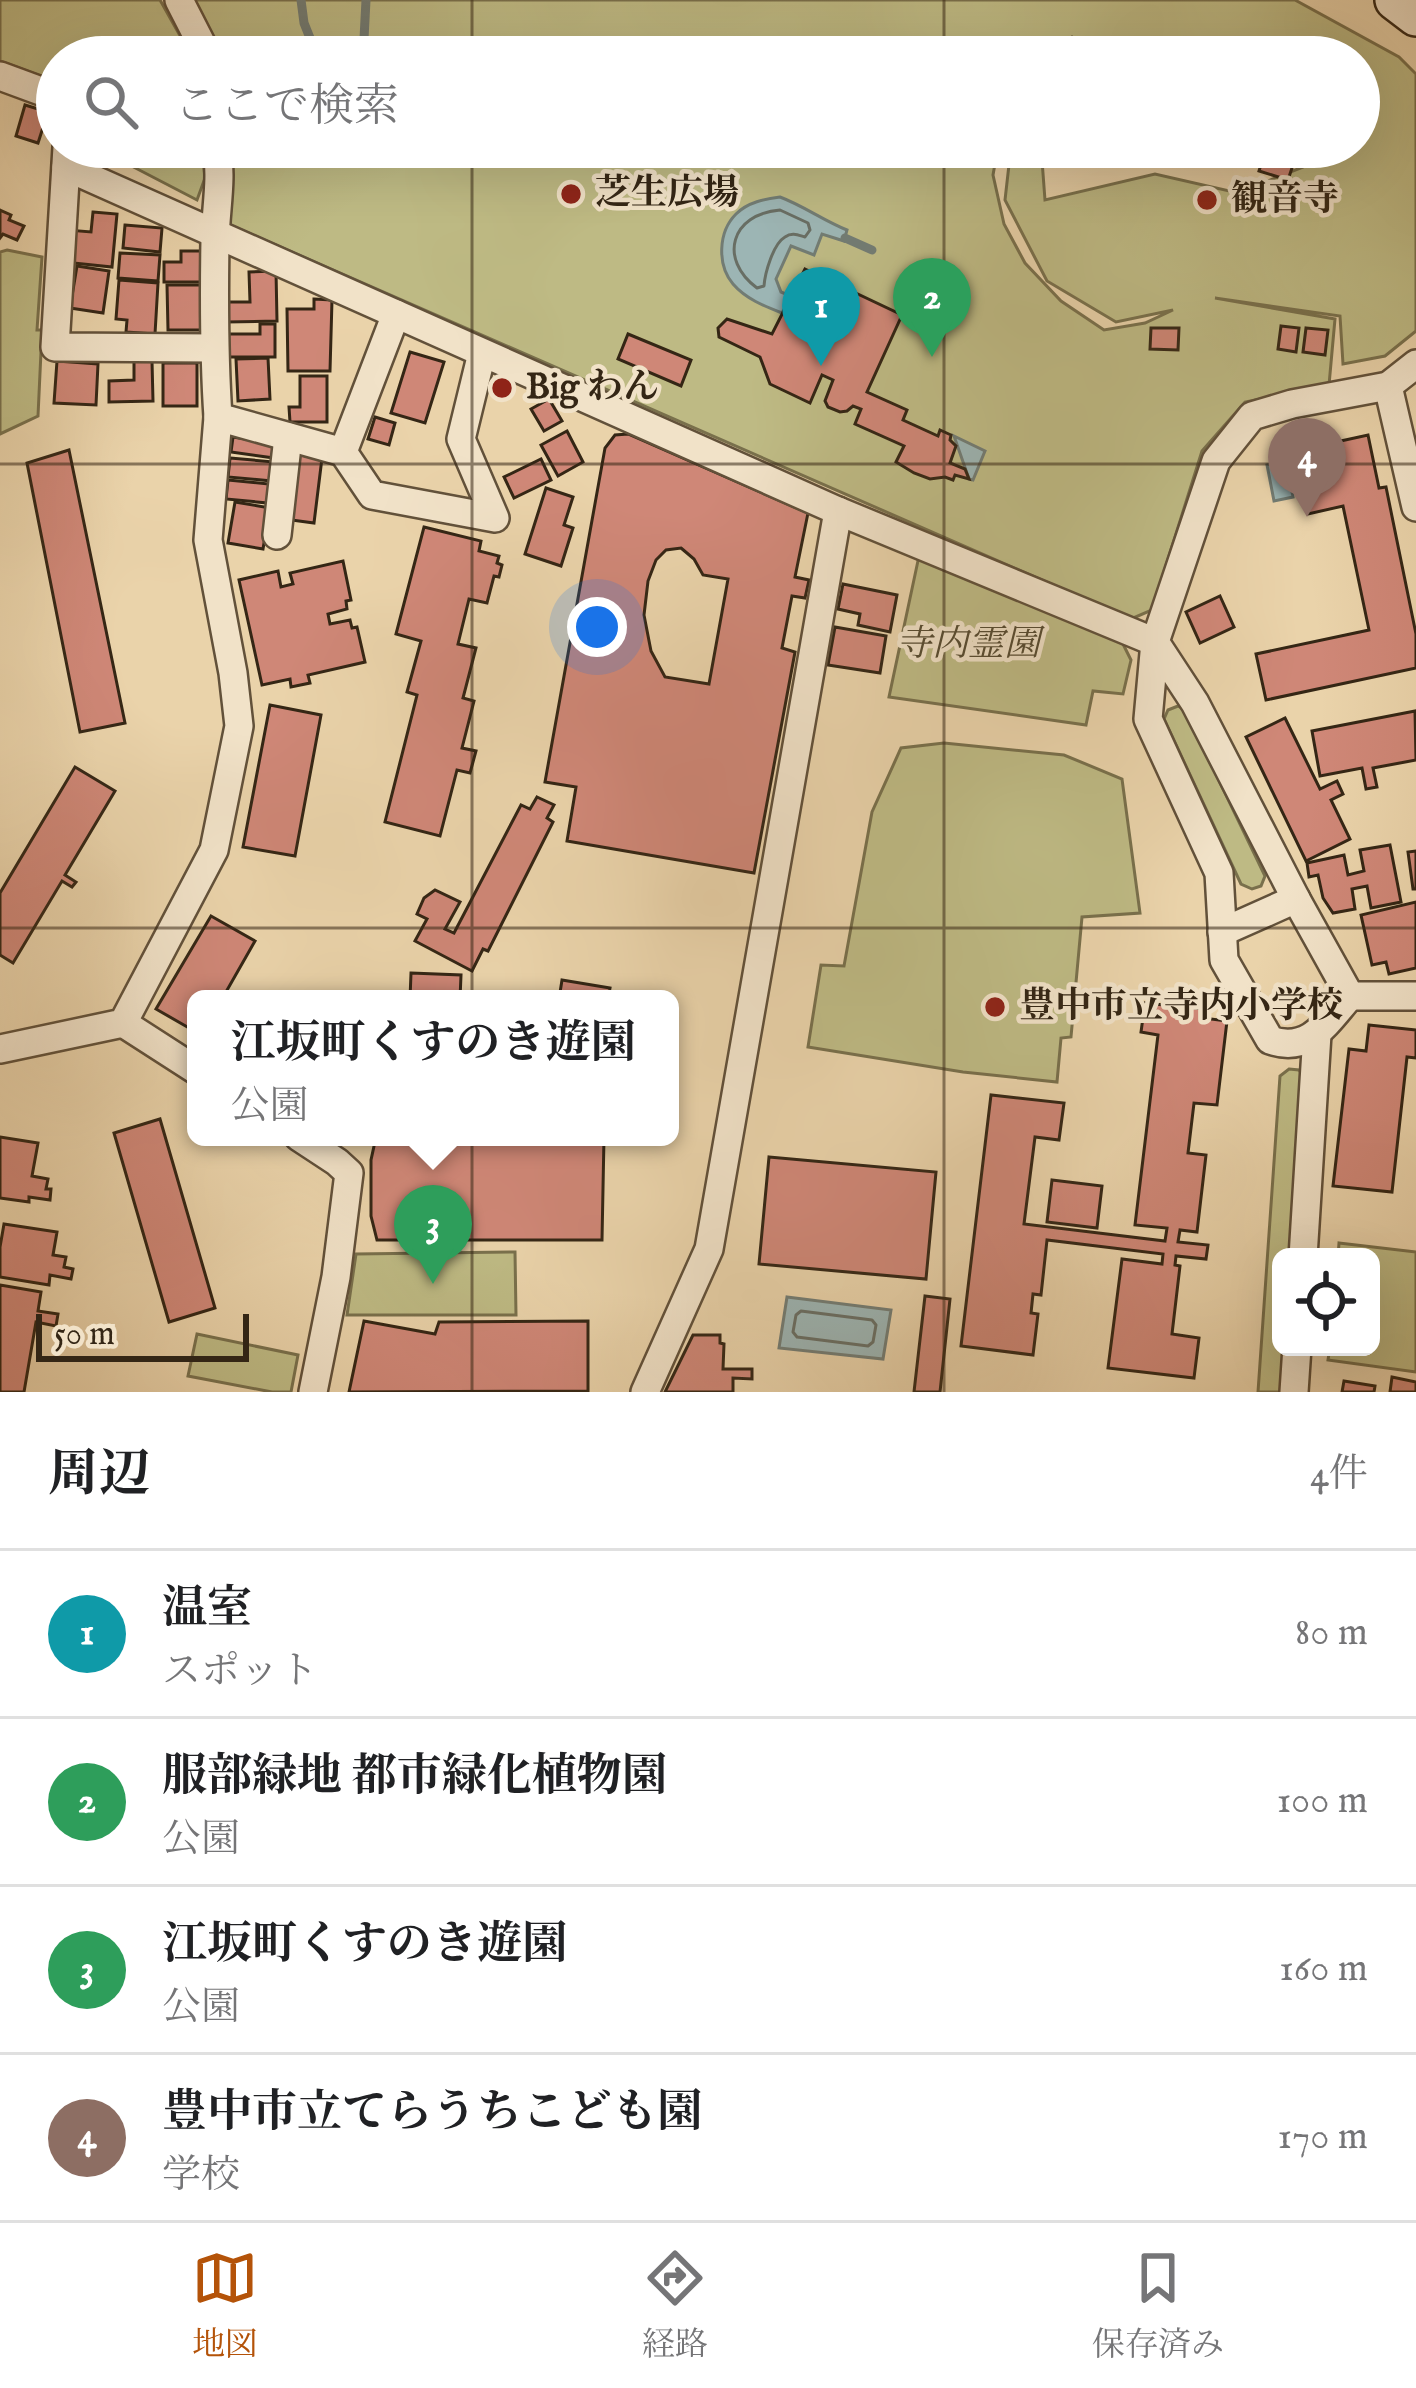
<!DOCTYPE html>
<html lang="ja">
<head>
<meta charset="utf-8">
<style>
  body { margin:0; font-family:"IM FELL English","Noto Serif JP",serif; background:#f6f6f6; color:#202124 }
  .controls { position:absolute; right:36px; bottom:36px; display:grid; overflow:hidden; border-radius:18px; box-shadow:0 12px 48px #0002 }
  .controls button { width:108px; height:108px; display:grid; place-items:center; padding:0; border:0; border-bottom:3px solid #e0e0e0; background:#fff; color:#202124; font:60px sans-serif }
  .scale { position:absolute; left:36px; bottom:30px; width:213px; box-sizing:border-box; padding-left:12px; border:6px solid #342615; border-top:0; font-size:33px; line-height:42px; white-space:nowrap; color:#342615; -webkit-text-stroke:9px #f1e2c8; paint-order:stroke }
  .you { position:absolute; left:597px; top:627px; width:42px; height:42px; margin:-30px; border:9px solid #fff; border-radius:50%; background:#1a73e8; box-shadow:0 0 0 18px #1a73e833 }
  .badge { display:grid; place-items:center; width:78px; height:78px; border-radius:50%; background:#b45309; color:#fff; font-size:39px; font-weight:700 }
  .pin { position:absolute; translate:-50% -99px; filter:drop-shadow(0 3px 6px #0008) }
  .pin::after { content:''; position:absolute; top:63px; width:42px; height:36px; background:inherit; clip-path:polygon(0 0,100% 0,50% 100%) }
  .popup { position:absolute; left:187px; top:990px; width:492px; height:156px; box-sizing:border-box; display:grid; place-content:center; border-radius:18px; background:#fff; filter:drop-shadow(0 3px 9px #0005); font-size:39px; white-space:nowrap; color:#757577 }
  .popup b { font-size:45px; color:#202124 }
  .popup::after { content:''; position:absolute; left:50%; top:100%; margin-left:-24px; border:24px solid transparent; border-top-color:#fff }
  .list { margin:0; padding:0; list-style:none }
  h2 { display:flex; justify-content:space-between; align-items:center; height:156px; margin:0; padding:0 48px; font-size:51px }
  h2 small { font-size:39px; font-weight:400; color:#757577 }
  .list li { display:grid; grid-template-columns:78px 1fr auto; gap:36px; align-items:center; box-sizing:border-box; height:168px; padding:0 48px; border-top:3px solid #e0e0e0 }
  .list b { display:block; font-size:45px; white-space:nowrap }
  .list p { margin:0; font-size:39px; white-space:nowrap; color:#757577 }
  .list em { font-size:39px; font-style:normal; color:#757577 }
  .icon { flex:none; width:66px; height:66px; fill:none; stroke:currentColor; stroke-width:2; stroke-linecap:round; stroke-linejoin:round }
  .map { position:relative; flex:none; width:1416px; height:1392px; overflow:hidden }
  .search { position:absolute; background:#fff; box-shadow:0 12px 48px #0002; left:36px; right:36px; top:36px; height:132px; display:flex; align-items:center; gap:30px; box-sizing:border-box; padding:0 42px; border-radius:66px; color:#757577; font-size:45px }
  .sheet { height:828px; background:#fff }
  nav { display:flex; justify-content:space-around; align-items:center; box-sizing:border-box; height:168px; border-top:3px solid #e0e0e0; background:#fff; font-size:33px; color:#757577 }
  nav a { display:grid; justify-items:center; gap:6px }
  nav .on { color:#b45309 }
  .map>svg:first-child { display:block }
</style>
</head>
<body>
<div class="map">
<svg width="1416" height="1392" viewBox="0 0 1416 1392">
  <rect width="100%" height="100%" fill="#ead3aa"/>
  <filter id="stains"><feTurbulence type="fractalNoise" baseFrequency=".00167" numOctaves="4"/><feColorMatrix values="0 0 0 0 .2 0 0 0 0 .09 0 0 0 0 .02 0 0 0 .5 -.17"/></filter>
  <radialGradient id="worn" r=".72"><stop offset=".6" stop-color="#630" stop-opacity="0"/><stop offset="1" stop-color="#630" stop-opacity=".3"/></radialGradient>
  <!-- green -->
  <g fill="#beba84" stroke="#79704c" stroke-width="3">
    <path d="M 0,0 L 160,0 L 192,57 L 57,57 L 57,82 L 0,61 Z"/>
    <path d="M 190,0 L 1295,0 L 1399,57 L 1416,74 L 1416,331 L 1385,356 L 1343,364 L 1340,316 L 1215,298 L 1335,319 L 1329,385 L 1245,402 L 1202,451 L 1152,610 L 1131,619 L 228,224 L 232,171 L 229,147 L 998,147 L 993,175 L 1004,224 L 1025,263 L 1061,301 L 1104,330 L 1145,323 L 1173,310 L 1116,322 L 1047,281 L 1005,200 L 1011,147 L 1041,147 L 1045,200 L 1155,174 L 1238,193 L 1303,167 L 1317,147 L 1359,147 L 1359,57 L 1205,57 L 1200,54 L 1155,54 L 1149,57 L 1060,57 L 1073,36 L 1054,57 L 216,57 Z"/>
    <path d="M 95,147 L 202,147 L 205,178 L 197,200 Z"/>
    <path d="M 7,250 L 42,257 L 37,330 L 42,330 L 38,416 L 0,434 L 0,252 Z"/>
    <path d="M 919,556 L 1122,642 L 1131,660 L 1123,694 L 1093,691 L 1086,725 L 889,697 Z"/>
    <path d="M 1178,706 L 1185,710 L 1265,876 L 1261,886 L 1252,889 L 1241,884 L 1164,719 L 1168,710 Z"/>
    <path d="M 944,743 L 1064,755 L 1122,779 L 1140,913 L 1082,917 L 1071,1037 L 1061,1038 L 1057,1082 L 963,1072 L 808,1047 L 821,965 L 844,966 L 872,812 L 901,748 Z"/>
    <path d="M 1289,1069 L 1299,1070 L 1305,1079 L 1292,1257 L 1281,1257 L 1281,1347 L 1285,1347 L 1282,1392 L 1258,1392 L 1280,1076 Z"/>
    <path d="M 1339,1243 L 1416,1252 L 1416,1372 L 1328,1360 L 1330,1347 L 1371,1347 L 1371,1257 L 1338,1257 Z"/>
    <path d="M 515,1252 L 516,1315 L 347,1315 L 356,1254 Z"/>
    <path d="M 197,1334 L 298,1355 L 291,1392 L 272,1392 L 188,1376 Z"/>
  </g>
  <!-- water -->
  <g fill="#9cb5b4" stroke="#727c74" stroke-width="3">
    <path d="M 780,197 C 804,206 824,221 847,230 L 844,241 L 822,234 L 814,255 L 791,246 L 776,279 L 781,292 L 791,296 L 782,313 C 764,306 746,299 733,284 C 717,265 718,232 736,214 C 748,202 765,199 780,197 Z"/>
    <path d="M 954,436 L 985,451 L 973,480 L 969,479 Z"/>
    <path d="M 1286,461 L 1293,497 L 1274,501 L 1267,465 Z"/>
    <path d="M 787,1297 L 891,1310 L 883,1359 L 779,1348 Z"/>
  </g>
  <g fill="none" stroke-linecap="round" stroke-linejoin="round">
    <!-- shore -->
    <g stroke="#686e64" stroke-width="3">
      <path d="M 780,210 L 808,223 L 810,230 L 805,237 C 798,235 792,232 785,237 C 773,244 765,273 764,286 L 757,288 C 718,259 731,214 780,210 Z"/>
      <path d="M 801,1311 L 872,1320 L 876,1325 L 873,1342 L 868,1346 L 797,1337 L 793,1332 L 796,1315 Z"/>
    </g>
    <!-- stream -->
    <g stroke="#727c74" stroke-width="9">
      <path d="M 301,0 L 304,23 L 314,48 L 329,57"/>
      <path d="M 352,57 L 364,39 L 366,0"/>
      <path d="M 845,238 L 872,250"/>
    </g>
  </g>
  <!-- building -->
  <g fill="#cf8777" stroke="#342615" stroke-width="3" fill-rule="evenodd">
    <path d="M 25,105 L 48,112 L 38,143 L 16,136 Z"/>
    <path d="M 1257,147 L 1312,147 L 1309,157 L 1297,153 L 1288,180 L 1259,171 L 1262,161 L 1254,159 Z"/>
    <path d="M 0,210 L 11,215 L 9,220 L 24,226 L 17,240 L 3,234 L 0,238 Z"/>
    <path d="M 93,212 L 117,214 L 112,267 L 64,262 L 68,230 L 91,232 Z"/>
    <path d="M 125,225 L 162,228 L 160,252 L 123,248 Z"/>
    <path d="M 181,251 L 202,251 L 203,282 L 164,282 L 164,262 L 181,262 Z"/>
    <path d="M 120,253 L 160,255 L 158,281 L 118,278 Z"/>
    <path d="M 77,266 L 109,271 L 103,313 L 70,308 Z"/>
    <path d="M 805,269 L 902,315 L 867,392 L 907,410 L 903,420 L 938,436 L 940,430 L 951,435 L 950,440 L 956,446 L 950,463 L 965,469 L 969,479 L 955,475 L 953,480 L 945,477 L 930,479 L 914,473 L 896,462 L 904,446 L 855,424 L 861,409 L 853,406 L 847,411 L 840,412 L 828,407 L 825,401 L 833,380 L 822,375 L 810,403 L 770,384 L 760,357 L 719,337 L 718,328 L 727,319 L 772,334 Z"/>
    <path d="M 276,271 L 277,321 L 227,322 L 227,302 L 250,302 L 249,272 Z"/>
    <path d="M 119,280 L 158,283 L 155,334 L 126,332 L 127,320 L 116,319 Z"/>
    <path d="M 167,285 L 201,285 L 202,330 L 168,330 Z"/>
    <path d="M 314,299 L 332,300 L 330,371 L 288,371 L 287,309 L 314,309 Z"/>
    <path d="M 260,324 L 275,324 L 275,357 L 225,357 L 225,334 L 260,334 Z"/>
    <path d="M 1281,326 L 1299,328 L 1296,352 L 1278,349 Z"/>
    <path d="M 1151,328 L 1179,328 L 1178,350 L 1150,349 Z"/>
    <path d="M 1306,328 L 1328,330 L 1325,355 L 1303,352 Z"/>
    <path d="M 628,334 L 691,360 L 681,386 L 618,359 Z"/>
    <path d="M 410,352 L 444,362 L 425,423 L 391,413 Z"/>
    <path d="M 268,358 L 270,399 L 238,401 L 236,359 Z"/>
    <path d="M 57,361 L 98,364 L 96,405 L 54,403 Z"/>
    <path d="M 134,361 L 152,361 L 153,401 L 109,402 L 109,381 L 134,380 Z"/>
    <rect x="163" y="363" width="34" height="43"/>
    <path d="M 300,376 L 327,376 L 327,422 L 290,422 L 289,407 L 300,407 Z"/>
    <path d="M 549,399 L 562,421 L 544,431 L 531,409 Z"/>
    <path d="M 375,417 L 395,423 L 389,445 L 368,439 Z"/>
    <path d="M 567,431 L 583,462 L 558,476 L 541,445 Z"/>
    <path d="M 628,434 L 808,513 L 795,577 L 809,580 L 805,598 L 792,596 L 782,648 L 795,652 L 754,873 L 567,841 L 576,787 L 545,782 L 605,448 L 615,435 ZM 681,548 L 694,559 L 703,575 L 728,579 L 709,684 L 665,677 L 651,651 L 644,615 L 648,581 L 656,560 L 666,550 Z"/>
    <path d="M 1368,435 L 1379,488 L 1386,487 L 1416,634 L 1416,668 L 1266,700 L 1256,654 L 1369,630 L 1343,506 L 1308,514 L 1295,451 Z"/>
    <path d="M 233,437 L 277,444 L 274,458 L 231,452 Z"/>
    <path d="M 69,450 L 125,723 L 80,732 L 27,463 Z"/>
    <path d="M 292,454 L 322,458 L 314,523 L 284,519 Z"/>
    <path d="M 230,458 L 274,462 L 272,481 L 228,477 Z"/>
    <path d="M 541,459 L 551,480 L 514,498 L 504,477 Z"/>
    <path d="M 228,480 L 269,484 L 268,503 L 226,499 Z"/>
    <path d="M 546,488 L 573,497 L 564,525 L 573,528 L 561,566 L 525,554 Z"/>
    <path d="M 235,502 L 270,508 L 263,549 L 228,543 Z"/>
    <path d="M 424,527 L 481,541 L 479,551 L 499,556 L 497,563 L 502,565 L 499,577 L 494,576 L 487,603 L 469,599 L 458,644 L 476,648 L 463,698 L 474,701 L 462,748 L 476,751 L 470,773 L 457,770 L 440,836 L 385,822 L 417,695 L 407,692 L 421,641 L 396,634 Z"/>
    <path d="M 343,561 L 351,600 L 346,601 L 347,609 L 328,614 L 330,624 L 350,620 L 352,628 L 357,627 L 365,662 L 308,675 L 310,683 L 291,687 L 290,679 L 262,685 L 239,580 L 278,571 L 281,587 L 293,584 L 290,573 Z"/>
    <path d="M 843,584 L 897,595 L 890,632 L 858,625 L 860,614 L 838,609 Z"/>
    <path d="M 1220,596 L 1234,627 L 1200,643 L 1186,612 Z"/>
    <path d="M 835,627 L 886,636 L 880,673 L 828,665 Z"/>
    <path d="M 270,705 L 321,715 L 295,856 L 243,847 Z"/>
    <path d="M 1415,711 L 1416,760 L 1373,768 L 1377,787 L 1366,789 L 1362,768 L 1320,776 L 1312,731 Z"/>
    <path d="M 1285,718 L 1320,789 L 1337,781 L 1343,794 L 1331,800 L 1350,839 L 1306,861 L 1246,737 Z"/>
    <path d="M 75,767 L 115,791 L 65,875 L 76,882 L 72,887 L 62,881 L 13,963 L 0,955 L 0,893 Z"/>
    <path d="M 537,797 L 554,805 L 547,818 L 553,822 L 488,951 L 483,949 L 472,971 L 415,941 L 427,919 L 417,914 L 424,898 L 435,890 L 460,902 L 445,929 L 454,933 L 521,805 L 530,809 Z"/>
    <path d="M 1390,845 L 1401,902 L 1371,908 L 1367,886 L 1352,889 L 1355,909 L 1333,913 L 1323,898 L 1318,875 L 1309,877 L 1307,863 L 1344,855 L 1348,875 L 1364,871 L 1360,850 Z"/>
    <path d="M 1416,851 L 1416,889 L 1413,889 L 1408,852 Z"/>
    <path d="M 1416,902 L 1416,968 L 1389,974 L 1386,962 L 1372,965 L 1361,915 Z"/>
    <path d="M 211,916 L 255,941 L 222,999 L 196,999 L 196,1032 L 156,1009 Z"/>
    <path d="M 411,973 L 461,975 L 460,999 L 410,999 Z"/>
    <path d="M 562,980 L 610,988 L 608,999 L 559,999 Z"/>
    <path d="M 1145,1003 L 1204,1009 L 1203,1018 L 1227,1021 L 1217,1105 L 1194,1103 L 1188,1153 L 1206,1155 L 1197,1232 L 1180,1230 L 1178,1242 L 1208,1245 L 1206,1259 L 1176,1256 L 1175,1265 L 1180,1266 L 1172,1334 L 1199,1338 L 1194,1378 L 1108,1368 L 1122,1259 L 1162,1264 L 1163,1254 L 1047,1240 L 1041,1295 L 1033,1294 L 1031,1313 L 1038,1314 L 1033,1355 L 961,1346 L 991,1095 L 1064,1103 L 1059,1140 L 1035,1137 L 1024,1224 L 1165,1241 L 1167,1228 L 1135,1225 L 1158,1035 L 1141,1032 Z"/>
    <path d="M 1369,1025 L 1416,1030 L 1416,1058 L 1407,1057 L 1392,1192 L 1333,1186 L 1349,1049 L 1366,1051 Z"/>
    <path d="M 160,1119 L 215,1308 L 169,1322 L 114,1133 Z"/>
    <path d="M 0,1137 L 38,1143 L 32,1176 L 48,1179 L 46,1189 L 51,1189 L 50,1200 L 29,1197 L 29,1202 L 0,1198 Z"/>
    <path d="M 376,1137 L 604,1137 L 602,1240 L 377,1240 L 371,1216 L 371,1160 Z"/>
    <path d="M 769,1157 L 936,1172 L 926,1279 L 759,1264 Z"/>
    <path d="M 1052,1180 L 1102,1186 L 1097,1228 L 1047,1222 Z"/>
    <path d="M 4,1224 L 57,1232 L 53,1255 L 66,1257 L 64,1267 L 73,1269 L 71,1279 L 50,1275 L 49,1285 L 0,1277 L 0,1247 Z"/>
    <path d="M 0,1285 L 41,1292 L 38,1311 L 58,1314 L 56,1326 L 36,1322 L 24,1392 L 0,1392 Z"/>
    <path d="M 925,1296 L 950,1299 L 940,1392 L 914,1392 Z"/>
    <path d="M 364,1321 L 435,1334 L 439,1322 L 588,1321 L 588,1391 L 349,1392 Z"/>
    <path d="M 693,1335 L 720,1335 L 720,1343 L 724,1344 L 723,1369 L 752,1369 L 752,1379 L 733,1378 L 733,1392 L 665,1392 Z"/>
    <path d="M 1392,1377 L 1416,1382 L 1416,1392 L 1390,1392 Z"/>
    <path d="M 1344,1381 L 1375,1386 L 1374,1392 L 1342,1392 Z"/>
  </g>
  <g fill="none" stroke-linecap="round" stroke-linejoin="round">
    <!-- street casing -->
    <g stroke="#62513a" stroke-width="32">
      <g id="street">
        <path d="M 179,0 L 203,47 L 205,57"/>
        <path d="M 0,76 L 57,97"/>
        <path d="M 67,147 L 55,347 L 214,348"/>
        <path d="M 217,147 C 222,181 216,206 215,240 C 214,299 214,358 218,417 L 343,452 L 372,495 L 495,518 L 461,439 L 482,353"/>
        <path d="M 66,167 L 838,511 L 1155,642 L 1195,703 L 1296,899 L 1350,996 C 1327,1022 1309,1054 1270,1040 L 1224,960 L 1219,873 L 1148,719 L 1155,642 L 1216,461 L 1252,416 L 1292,404 L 1388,386 L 1416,364"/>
        <path d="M 1388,386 L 1416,507"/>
        <path d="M 343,452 L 396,314"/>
        <path d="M 277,535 L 288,437"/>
        <path d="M 1222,932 L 1296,899"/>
        <path d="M 1350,996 L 1416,996"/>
        <path d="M 123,1023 L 196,1070"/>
        <path d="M 0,1049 L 123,1023 L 214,850 L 239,726 L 233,673 L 208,540 L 218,417"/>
        <path d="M 299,1137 L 337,1162 L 349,1173 L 336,1277 L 313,1392"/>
        <path d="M 1303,1257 L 1317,1034"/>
        <path d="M 645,1392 L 709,1249 L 838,511"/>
        <path d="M 1294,1392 L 1297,1347"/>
      </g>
    </g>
    <!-- secondary casing -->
    <g stroke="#342615" stroke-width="44">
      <path id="secondary" d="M 1395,0 L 1416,16"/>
    </g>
    <!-- street -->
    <use href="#street" stroke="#f1e2c8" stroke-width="27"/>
    <!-- secondary -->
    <use href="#secondary" stroke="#f1e2c8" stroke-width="39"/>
  </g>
  <!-- grid -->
  <path fill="none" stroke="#342615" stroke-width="3" stroke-opacity="0.55" d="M 472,0 L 472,57M 944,0 L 944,57M 472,147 L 472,1392M 944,147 L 944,1392M 0,464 L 1416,464M 0,928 L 1416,928"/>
  <!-- markers -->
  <g fill="#8f2418" stroke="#f1e2c8" stroke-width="4.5">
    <circle cx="571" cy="194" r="12"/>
    <circle cx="1207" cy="200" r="12"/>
    <circle cx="502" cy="388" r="12"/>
    <circle cx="995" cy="1007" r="12"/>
  </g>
  <g text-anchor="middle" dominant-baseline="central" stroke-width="9" stroke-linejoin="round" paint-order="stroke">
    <!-- poi labels -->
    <g font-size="36" font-weight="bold" fill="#342615" stroke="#f1e2c8" text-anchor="start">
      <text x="595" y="194">芝生広場</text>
      <text x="1231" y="200">観音寺</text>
      <text x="526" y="388">Big わん</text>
      <text x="1019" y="1007">豊中市立寺内小学校</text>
    </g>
    <!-- park labels -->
    <g font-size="36" font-style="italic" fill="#564b31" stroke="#f1e2c8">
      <text x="968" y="645">寺内霊園</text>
    </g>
  </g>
  <rect width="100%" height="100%" filter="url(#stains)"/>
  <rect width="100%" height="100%" fill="url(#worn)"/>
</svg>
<div class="controls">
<button><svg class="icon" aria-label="locate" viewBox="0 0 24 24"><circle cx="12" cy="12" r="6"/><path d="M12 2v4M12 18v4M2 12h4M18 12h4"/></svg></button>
</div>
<div class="scale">50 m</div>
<div class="you"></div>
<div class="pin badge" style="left:821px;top:366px;background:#0f9aa8">1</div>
<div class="pin badge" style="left:932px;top:357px;background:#2e9e5b">2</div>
<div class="pin badge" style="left:433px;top:1284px;background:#2e9e5b">3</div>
<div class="popup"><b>江坂町くすのき遊園</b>公園</div>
<div class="pin badge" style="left:1307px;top:517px;background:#8d6e63">4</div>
<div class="search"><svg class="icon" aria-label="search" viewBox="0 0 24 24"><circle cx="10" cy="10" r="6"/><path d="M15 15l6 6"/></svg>ここで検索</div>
</div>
<section class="sheet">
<h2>周辺<small>4件</small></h2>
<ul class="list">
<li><span class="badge" style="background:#0f9aa8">1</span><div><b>温室</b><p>スポット</p></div><em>80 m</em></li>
<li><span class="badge" style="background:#2e9e5b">2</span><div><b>服部緑地 都市緑化植物園</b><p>公園</p></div><em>100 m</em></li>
<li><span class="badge" style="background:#2e9e5b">3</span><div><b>江坂町くすのき遊園</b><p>公園</p></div><em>160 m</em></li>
<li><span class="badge" style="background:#8d6e63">4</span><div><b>豊中市立てらうちこども園</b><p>学校</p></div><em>170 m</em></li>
</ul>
</section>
<nav>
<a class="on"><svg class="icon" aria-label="map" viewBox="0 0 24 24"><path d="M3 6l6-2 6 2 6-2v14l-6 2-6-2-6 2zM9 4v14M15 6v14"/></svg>地図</a>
<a><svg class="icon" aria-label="directions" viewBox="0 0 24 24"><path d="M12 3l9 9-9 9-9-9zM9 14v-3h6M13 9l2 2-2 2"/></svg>経路</a>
<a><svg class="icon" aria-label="saved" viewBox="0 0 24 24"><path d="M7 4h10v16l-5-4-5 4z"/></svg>保存済み</a>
</nav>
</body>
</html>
